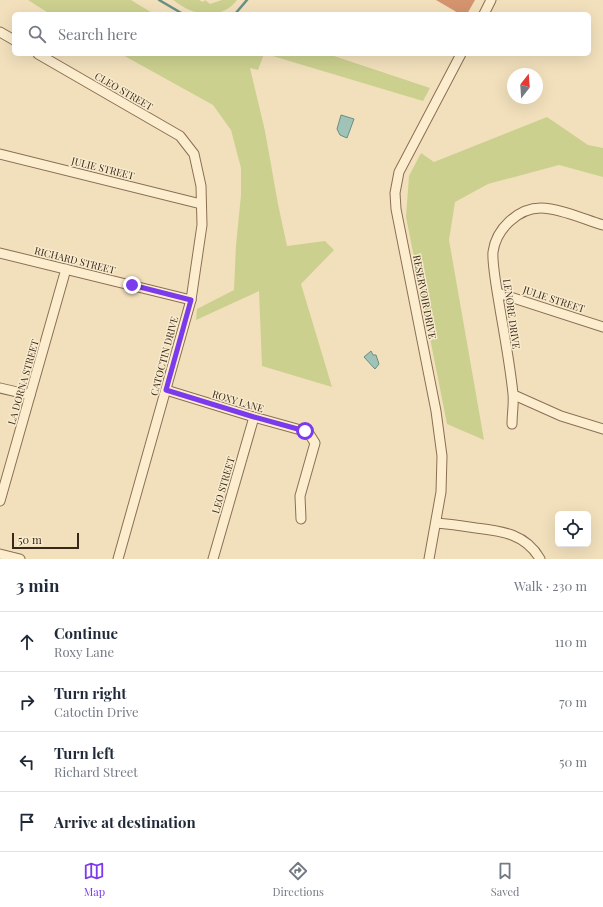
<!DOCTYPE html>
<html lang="en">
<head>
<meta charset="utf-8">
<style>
  body { margin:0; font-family:"Playfair Display",serif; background:#f6f6f7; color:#1f2937 }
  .controls { position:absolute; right:12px; bottom:12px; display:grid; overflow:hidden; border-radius:6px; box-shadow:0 4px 16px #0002 }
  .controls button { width:36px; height:36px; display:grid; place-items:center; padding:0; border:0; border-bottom:1px solid #e0e1e3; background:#fff; color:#1f2937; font:20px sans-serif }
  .compass { position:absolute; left:507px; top:68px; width:36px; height:36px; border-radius:50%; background:#fff; box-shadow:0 4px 16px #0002; rotate:17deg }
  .scale { position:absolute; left:12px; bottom:10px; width:67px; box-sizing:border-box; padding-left:4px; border:2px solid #38281a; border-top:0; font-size:11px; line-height:14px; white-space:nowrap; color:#38281a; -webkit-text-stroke:3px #f8eacc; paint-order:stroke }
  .stop { position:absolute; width:12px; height:12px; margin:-9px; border:3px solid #7c3aed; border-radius:50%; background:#fff }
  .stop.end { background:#7c3aed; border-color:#fff; box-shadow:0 1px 4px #0008 }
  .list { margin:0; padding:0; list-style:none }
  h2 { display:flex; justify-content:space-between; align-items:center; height:52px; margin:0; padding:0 16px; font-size:17px }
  h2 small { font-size:13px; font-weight:400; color:#747a83 }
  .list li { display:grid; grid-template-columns:26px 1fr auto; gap:12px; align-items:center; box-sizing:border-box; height:60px; padding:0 16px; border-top:1px solid #e0e1e3 }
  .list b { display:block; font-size:15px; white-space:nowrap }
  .list p { margin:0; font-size:13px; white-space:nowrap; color:#747a83 }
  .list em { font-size:13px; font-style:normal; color:#747a83 }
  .icon { flex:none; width:22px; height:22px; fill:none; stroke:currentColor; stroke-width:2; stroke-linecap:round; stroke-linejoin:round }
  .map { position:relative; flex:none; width:603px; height:559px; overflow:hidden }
  .search { position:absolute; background:#fff; box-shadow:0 4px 16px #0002; left:12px; right:12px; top:12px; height:44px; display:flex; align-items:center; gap:10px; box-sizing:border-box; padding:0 14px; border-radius:6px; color:#747a83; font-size:15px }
  .sheet { height:292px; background:#fff }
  nav { display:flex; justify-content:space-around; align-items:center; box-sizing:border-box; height:56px; border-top:1px solid #e0e1e3; background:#fff; font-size:11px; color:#747a83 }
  nav a { display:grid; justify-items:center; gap:2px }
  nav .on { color:#7c3aed }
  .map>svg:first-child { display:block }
</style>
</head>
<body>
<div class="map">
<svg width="603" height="559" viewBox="0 0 603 559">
  <rect width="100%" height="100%" fill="#f2e0bc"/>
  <!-- green -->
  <g fill="#cbd08f">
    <path d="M 28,0 L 131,0 L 154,14 L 50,14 Z"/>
    <path d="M 173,0 L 199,0 L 203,2 L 205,0 L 210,4 L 222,0 L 237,0 C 227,14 209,17 192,11 C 186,9 179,4 173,0 Z"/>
    <path d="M 121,54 L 264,54 L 258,70 L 250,68 L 265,131 L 278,204 L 287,246 L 325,241 L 334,250 L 301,284 L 332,387 L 262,366 L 259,291 L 196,320 L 197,309 L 234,290 L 236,245 L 241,195 L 241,168 L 231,130 L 213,105 Z"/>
    <path d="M 266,54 L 328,54 L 430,88 L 423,101 Z"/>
    <path d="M 547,117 L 588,145 L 603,148 L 603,177 L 559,165 L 488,184 L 455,202 L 449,240 L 484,440 L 447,424 L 406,217 L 409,176 L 421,153 L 434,162 Z"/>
  </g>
  <!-- water -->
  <g fill="#a0c2b7" stroke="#679085">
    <path d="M 341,115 L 354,119 L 347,138 L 340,135 L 337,129 Z"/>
    <path d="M 371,351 L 373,355 L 376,355 L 379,364 L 375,369 L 364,357 Z"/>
  </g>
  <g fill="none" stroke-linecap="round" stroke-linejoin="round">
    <!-- stream -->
    <g stroke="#679085" stroke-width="2.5">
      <path d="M 159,0 L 183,14"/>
      <path d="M 235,14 L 247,0"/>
    </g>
  </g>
  <!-- building -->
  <path fill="#d4946e" d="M 436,0 L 475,0 L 467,14 L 460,14 Z"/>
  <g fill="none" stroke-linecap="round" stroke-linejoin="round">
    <!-- minor casing -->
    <g stroke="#8b6f54" stroke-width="11">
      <g id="minor">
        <path d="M 484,14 L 491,0"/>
        <path d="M 0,32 L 14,40"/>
        <path d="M 38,54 L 180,136 L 194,154 L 201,186 L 202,225 L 191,300 L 118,559"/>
        <path d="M 0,154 L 201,204"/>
        <path d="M 0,253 L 191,300"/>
        <path d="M 498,293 L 603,327"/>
        <path d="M 0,388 L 30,395"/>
        <path d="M 166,390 L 254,417 L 308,432 L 315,443 L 300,496 L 301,519"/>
        <path d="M 514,395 L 561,416 L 603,429"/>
        <path d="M 512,424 C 512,414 514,404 513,394 C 510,364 504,333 499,303 C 497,291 492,263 493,252 C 496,229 518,208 541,208 C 559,208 586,220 603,225"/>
        <path d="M 0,501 L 66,269"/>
        <path d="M 436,523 C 449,524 463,526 476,528 C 502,531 526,534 540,559"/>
        <path d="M 0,554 L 20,559"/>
        <path d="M 213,559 L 254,417"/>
        <path d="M 429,559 L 441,492 L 442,456 L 436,411 L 396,209 L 395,193 L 399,172 L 461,54"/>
      </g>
    </g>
    <!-- minor -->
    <use href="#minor" stroke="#fcedcf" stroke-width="9"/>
  </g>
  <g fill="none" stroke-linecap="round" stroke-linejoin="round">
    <!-- route -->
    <path stroke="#7c3aed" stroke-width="5" d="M 132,285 L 191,300 L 166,390 L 254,417 L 305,431"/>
  </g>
  <g text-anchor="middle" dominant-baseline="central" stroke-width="3" stroke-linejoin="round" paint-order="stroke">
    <!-- street labels -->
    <g font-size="10" fill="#38281a" stroke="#f8eacc">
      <text transform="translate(124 91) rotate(30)">CLEO STREET</text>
      <text transform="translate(103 168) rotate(14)">JULIE STREET</text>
      <text transform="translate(75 260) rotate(14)">RICHARD STREET</text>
      <text transform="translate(425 297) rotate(79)">RESERVOIR DRIVE</text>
      <text transform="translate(554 299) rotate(18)">JULIE STREET</text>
      <text transform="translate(512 314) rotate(82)">LENORE DRIVE</text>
      <text transform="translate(164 356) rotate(-75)">CATOCTIN DRIVE</text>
      <text transform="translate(23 382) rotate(-74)">LA DORNA STREET</text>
      <text transform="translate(238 401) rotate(17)">ROXY LANE</text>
      <text transform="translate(223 485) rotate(-74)">LEO STREET</text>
    </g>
  </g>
</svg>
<div class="controls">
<button><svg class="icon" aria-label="locate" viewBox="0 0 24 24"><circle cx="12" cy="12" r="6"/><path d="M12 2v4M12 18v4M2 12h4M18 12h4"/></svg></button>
</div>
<svg class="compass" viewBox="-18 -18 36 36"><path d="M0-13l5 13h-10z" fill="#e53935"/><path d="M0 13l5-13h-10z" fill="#747a83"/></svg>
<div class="scale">50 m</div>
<div class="stop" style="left:305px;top:431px"></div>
<div class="stop end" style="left:132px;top:285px"></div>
<div class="search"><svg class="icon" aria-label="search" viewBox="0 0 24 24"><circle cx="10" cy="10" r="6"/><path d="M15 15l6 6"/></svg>Search here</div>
</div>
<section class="sheet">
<h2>3 min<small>Walk · 230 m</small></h2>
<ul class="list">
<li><svg class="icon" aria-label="ahead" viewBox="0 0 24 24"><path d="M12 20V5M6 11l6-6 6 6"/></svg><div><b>Continue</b><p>Roxy Lane</p></div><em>110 m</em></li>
<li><svg class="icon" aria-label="right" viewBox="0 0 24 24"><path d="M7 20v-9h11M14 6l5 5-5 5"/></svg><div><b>Turn right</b><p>Catoctin Drive</p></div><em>70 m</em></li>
<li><svg class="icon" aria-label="left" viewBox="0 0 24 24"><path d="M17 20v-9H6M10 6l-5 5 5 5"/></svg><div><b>Turn left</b><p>Richard Street</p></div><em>50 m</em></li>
<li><svg class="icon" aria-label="arrive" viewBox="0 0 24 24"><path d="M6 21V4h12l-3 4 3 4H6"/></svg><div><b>Arrive at destination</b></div></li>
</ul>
</section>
<nav>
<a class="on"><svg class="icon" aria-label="map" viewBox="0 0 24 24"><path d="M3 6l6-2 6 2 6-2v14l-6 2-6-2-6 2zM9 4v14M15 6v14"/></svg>Map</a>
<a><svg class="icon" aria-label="directions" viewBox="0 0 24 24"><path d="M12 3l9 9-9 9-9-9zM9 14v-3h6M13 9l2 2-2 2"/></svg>Directions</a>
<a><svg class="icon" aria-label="saved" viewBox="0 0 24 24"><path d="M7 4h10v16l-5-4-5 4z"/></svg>Saved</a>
</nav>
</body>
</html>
